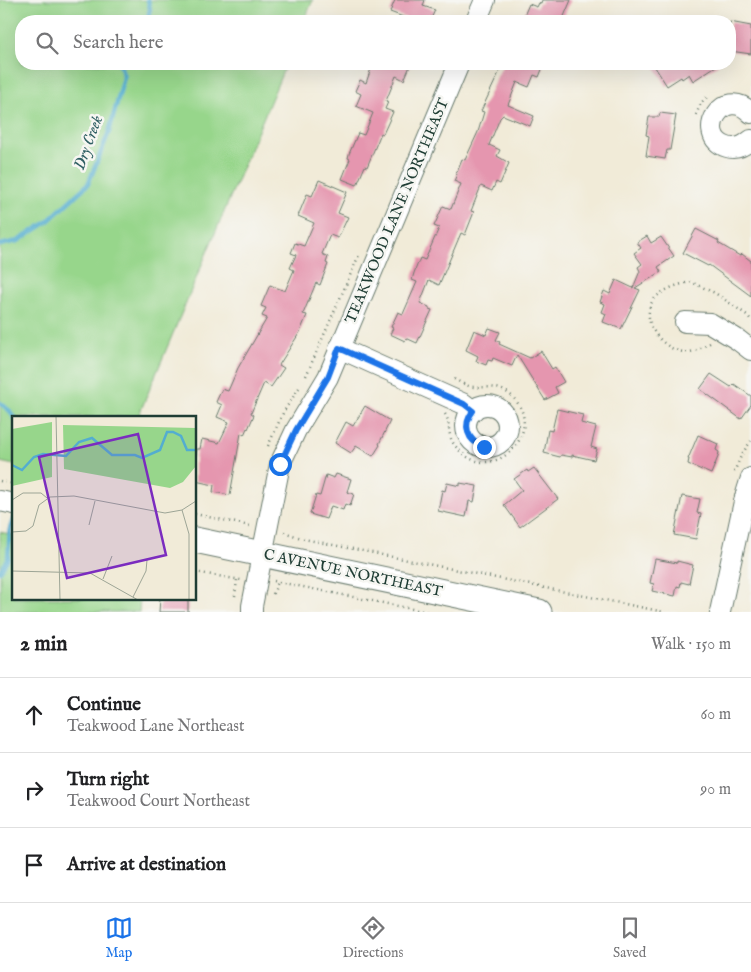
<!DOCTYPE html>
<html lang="en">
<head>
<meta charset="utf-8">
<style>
  body { margin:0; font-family:"IM FELL English",serif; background:#f6f6f6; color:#202124 }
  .stop { position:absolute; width:15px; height:15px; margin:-11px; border:4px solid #1a73e8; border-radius:50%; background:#fff }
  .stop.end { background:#1a73e8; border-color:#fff; box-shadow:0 1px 5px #0008 }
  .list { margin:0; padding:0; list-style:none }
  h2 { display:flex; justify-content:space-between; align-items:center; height:65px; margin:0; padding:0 20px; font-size:21px }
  h2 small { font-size:16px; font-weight:400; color:#757577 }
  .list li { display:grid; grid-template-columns:32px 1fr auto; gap:15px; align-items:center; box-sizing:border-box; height:75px; padding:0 20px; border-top:1px solid #e0e0e0 }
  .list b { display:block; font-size:19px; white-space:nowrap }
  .list p { margin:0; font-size:16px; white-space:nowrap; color:#757577 }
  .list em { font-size:16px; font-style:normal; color:#757577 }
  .icon { flex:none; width:28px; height:28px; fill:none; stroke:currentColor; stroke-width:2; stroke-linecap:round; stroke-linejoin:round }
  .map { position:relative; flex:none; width:751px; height:612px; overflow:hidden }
  .search { position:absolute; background:#fff; box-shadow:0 5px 20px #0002; left:15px; right:15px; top:15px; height:55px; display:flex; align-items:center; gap:12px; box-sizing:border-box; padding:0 18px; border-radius:20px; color:#757577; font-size:19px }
  .sheet { height:290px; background:#fff }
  nav { display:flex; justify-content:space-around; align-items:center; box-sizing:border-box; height:70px; border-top:1px solid #e0e0e0; background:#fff; font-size:14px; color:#757577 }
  nav a { display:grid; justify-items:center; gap:2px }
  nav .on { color:#1a73e8 }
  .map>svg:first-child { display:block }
</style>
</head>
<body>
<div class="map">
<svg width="751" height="612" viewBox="0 0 751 612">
  <rect width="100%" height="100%" fill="#f6f6f2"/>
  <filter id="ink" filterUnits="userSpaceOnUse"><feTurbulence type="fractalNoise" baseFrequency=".02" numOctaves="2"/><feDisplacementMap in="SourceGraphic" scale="10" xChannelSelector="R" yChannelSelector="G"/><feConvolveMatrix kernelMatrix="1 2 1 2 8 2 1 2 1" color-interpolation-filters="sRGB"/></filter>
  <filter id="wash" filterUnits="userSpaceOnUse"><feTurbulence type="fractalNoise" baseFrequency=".0096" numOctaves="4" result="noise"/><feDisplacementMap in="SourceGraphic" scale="20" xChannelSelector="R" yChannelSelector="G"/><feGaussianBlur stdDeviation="1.12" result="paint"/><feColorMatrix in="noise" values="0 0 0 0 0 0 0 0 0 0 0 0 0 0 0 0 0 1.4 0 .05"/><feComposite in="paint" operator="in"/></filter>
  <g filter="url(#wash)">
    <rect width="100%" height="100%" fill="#f1ebd8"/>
    <!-- green -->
    <g fill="#97d68b" stroke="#5b8a60">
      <path d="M 0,0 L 313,0 L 304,21 L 21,21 L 21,64 L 286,64 L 138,417 L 14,417 L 14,465 L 0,462 Z"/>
      <path d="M 0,532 L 14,535 L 14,598 L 140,598 L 139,612 L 0,612 Z"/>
    </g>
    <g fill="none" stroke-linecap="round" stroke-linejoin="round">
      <!-- stream -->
      <g stroke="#53add0" stroke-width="4.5">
        <path d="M 147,21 L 150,9 L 148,0"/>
        <path d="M 0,245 L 18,241 L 47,222 L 88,184 L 109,132 L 124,77 L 120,64"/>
        <path d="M 0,403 L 10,411 L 14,418"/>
        <path d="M 0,571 L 8,558 L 10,529 L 14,517"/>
      </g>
    </g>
    <g id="blocks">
      <!-- building -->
      <g fill="#e596af">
        <path d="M 395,0 L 425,0 L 423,6 L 435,10 L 430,21 L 414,21 L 390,12 Z"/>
        <path d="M 542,0 L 571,0 L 562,21 L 529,21 L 523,18 L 529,4 L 537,7 L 539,3 L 541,4 Z"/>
        <path d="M 730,22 L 751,26 L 751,54 L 730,51 Z"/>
        <path d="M 367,64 L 411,64 L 404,80 L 396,76 L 386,101 L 388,102 L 385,109 L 393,112 L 383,134 L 381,133 L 367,167 L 365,166 L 357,185 L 342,179 L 350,159 L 348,158 L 349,154 L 358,133 L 364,135 L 373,113 L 356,106 L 361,94 L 355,91 L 360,80 L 366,83 L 372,66 Z"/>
        <path d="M 503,64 L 539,64 L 543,67 L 539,77 L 534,75 L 529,87 L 517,82 L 508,105 L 534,116 L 530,126 L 503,115 L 500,118 L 489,145 L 500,150 L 497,156 L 509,163 L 500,184 L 496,182 L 492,191 L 481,186 L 471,211 L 474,212 L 465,235 L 461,233 L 439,285 L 429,280 L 420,303 L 429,307 L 429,309 L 432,310 L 417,343 L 406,338 L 405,341 L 390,334 L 393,328 L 391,327 L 398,312 L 403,314 L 417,282 L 412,280 L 414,273 L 420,258 L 425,260 L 439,228 L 434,226 L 443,206 L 451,209 L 461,184 L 454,181 L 457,174 L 456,174 L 462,159 L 465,160 L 478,132 L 484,112 L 481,111 Z"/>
        <path d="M 653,64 L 719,64 L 693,81 L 689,74 L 682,79 L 681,77 L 667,86 Z"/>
        <path d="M 660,113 L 676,115 L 670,150 L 667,150 L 665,159 L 646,156 L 649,136 L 646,135 L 649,117 L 659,117 Z"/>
        <path d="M 319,180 L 347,192 L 338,213 L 348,217 L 338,238 L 330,235 L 322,254 L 328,257 L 326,263 L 328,264 L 320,285 L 316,283 L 303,314 L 307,315 L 300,332 L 279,365 L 284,368 L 271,387 L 264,383 L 251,413 L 254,415 L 248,429 L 247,428 L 244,435 L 241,433 L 230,495 L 213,492 L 214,485 L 195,481 L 195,459 L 197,449 L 200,449 L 202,439 L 219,443 L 229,422 L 217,417 L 222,405 L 216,402 L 222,389 L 228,391 L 238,368 L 267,318 L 262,316 L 266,308 L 261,306 L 270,285 L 285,291 L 294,270 L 290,268 L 296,255 L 291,253 L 295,243 L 304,246 L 314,223 L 298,216 L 307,194 L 312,196 Z"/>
        <path d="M 696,229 L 719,241 L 718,243 L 740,256 L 742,254 L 751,261 L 751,296 L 709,265 L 708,266 L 683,253 Z"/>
        <path d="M 647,236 L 651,243 L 661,237 L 674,256 L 658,267 L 661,272 L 635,288 L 640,290 L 621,329 L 603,322 L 606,314 L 602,312 L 605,304 L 600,302 L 604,291 L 610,294 L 616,280 L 633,288 L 640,271 L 638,267 L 642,264 L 634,253 L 641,248 L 637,242 Z"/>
        <path d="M 489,328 L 500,332 L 496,340 L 500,342 L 499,344 L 530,358 L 541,351 L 552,369 L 555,367 L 564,382 L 555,387 L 558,393 L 545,400 L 517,355 L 512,366 L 493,358 L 492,361 L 488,360 L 486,365 L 476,361 L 478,356 L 466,350 L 474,330 L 486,335 Z"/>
        <path d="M 711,374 L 731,387 L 734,384 L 751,396 L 751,405 L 741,419 L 700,389 Z"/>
        <path d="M 365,406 L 390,421 L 379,444 L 380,445 L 373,456 L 356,446 L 351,453 L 335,443 L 346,422 L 353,426 Z"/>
        <path d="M 557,409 L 583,415 L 581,423 L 596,427 L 591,447 L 597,449 L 594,460 L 572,455 L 572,457 L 561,455 L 560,457 L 544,453 L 548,430 L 552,431 Z"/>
        <path d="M 698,435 L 718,444 L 716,450 L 719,452 L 718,457 L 711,474 L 688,464 L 689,459 L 688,459 Z"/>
        <path d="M 534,468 L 558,499 L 520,527 L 504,505 L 522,490 L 514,479 L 527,470 L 528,472 Z"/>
        <path d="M 336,474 L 351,479 L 347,492 L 354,494 L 350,506 L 345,504 L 343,510 L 331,506 L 326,519 L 310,514 L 316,495 L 320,496 L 326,475 L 334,478 Z"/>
        <path d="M 447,483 L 460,486 L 460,483 L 477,486 L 474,502 L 469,501 L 466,517 L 438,511 L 442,490 L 445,491 Z"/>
        <path d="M 682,496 L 700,499 L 697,513 L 701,514 L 696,539 L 674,535 Z"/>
        <path d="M 655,559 L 677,563 L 677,561 L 693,565 L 689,584 L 681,582 L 680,587 L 677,586 L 675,596 L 652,591 L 654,584 L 650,583 Z"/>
        <path d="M 160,598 L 188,598 L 188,612 L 159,612 Z"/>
      </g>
    </g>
  </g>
  <g filter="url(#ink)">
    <use href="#blocks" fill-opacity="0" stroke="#687a6d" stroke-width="1"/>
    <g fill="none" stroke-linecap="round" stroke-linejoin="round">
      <!-- minor casing -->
      <g stroke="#687a6d" stroke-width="22">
        <g id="minor">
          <path d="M 476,21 L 485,0"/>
          <path d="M 751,113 C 724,84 693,135 727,147 C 736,150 744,146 751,140"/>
          <path d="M 685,322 L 710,323 L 738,340 L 751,350"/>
          <path d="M 339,348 L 464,404 L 473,411"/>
          <circle cx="487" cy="426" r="21"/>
          <path d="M 0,501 L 14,504"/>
          <path d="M 252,612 L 252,606 L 280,464 L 296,430 L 328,377 L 459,64"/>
          <path d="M 720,612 L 745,497 L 751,478"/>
        </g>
      </g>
      <!-- major casing -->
      <g stroke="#687a6d" stroke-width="27">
        <path id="major" d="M 195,540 L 539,612"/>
      </g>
      <!-- path -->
      <g stroke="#687a6d" stroke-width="2.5" stroke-dasharray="1 4" stroke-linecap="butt">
        <path d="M 696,115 L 701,103 L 707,97"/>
        <path d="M 710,343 C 702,347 697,351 689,352 C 667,354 641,326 651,304 C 657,291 678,284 691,282 L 715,293 L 747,315 L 751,320"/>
        <path d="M 306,376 L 359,255"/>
        <path d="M 445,414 C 452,425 445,436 458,449 C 494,489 552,427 508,393 C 496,385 488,388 475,387 C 468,387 460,382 454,379"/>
        <path d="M 268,446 L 284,411 L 301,385"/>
        <path d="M 734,472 L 742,454 L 751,441"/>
        <path d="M 0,481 L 14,484"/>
        <path d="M 195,514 L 250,526"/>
        <path d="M 284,532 L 304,539 L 664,612"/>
        <path d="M 195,572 L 241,580"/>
        <path d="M 274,581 L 427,612"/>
        <path d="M 273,594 L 278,582"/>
        <path d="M 235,596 L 237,580"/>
      </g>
      <!-- minor -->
      <use href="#minor" stroke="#fff" stroke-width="20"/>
      <!-- major -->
      <use href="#major" stroke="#fff" stroke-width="25"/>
    </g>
  </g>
  <g fill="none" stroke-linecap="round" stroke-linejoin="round" filter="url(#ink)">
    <!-- route -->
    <path stroke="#1a73e8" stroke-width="6" d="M 280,464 L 296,430 L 328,377 L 339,348 L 464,404 L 473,411 C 462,425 467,441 484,447"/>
  </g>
  <g text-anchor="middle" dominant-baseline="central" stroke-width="5" stroke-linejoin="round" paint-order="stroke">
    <!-- street labels -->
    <g font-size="15" fill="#1f3d34" stroke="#f6f6f2">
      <text transform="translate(397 211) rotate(-67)">TEAKWOOD LANE NORTHEAST</text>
      <text transform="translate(353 573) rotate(12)">C AVENUE NORTHEAST</text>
    </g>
    <!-- water labels -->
    <g font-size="16" font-style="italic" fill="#2f5f63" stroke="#f6f6f2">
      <text transform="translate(89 143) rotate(-70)">Dry Creek</text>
    </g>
  </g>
  <!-- overview -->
  <g transform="translate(12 416)">
    <rect width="184" height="184" fill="#f1ebd8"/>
    <path d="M 40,6 L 40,61 L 0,70 L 0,13 ZM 51,9 L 184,12 L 184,50 L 171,66 L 158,72 L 52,53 Z" fill="#97d68b"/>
    <path fill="none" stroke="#53add0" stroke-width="2.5" d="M 0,49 L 10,54 L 22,41 L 31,38 L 54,40 L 67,26 L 80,22 L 100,39 L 123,39 L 130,42 L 148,34 L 155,16 L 161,16 L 169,20 L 175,34 L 184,34"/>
    <path fill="none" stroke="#9da596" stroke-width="1" d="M 44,0 L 45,46M 45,46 L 48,184M 0,84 L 11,77 L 29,77 L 35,82M 170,94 L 177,118 L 177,184M 77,109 L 83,85M 0,116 L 14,115 L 21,110 L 27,89 L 38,81 L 62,80 L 153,97 L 170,94 L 184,85M 0,155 L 78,157 L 126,184M 91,163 L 100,140M 121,181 L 134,155 L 135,144"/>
    <path fill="#7b2cbf" fill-opacity="0.15" stroke="#7b2cbf" stroke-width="2.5" d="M 126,18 L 154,139 L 55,162 L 27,41 Z"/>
    <rect width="184" height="184" fill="none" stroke="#1f3d34" stroke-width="2.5"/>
  </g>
</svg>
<div class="stop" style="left:280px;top:464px"></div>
<div class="stop end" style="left:484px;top:447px"></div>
<div class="search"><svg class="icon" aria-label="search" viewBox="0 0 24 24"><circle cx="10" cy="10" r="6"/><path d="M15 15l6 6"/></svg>Search here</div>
</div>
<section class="sheet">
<h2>2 min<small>Walk · 150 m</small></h2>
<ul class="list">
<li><svg class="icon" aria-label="ahead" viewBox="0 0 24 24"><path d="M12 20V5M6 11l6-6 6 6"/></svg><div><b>Continue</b><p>Teakwood Lane Northeast</p></div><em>60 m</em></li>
<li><svg class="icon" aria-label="right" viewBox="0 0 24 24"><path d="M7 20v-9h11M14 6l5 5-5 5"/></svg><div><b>Turn right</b><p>Teakwood Court Northeast</p></div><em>90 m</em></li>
<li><svg class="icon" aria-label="arrive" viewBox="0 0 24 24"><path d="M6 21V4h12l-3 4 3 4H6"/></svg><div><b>Arrive at destination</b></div></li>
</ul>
</section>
<nav>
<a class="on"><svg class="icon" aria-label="map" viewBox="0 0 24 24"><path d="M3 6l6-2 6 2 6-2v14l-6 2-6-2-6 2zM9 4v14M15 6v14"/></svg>Map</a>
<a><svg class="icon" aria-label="directions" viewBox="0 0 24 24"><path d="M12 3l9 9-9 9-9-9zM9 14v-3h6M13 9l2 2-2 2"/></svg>Directions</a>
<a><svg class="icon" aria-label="saved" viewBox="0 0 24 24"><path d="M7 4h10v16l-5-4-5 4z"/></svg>Saved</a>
</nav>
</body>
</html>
